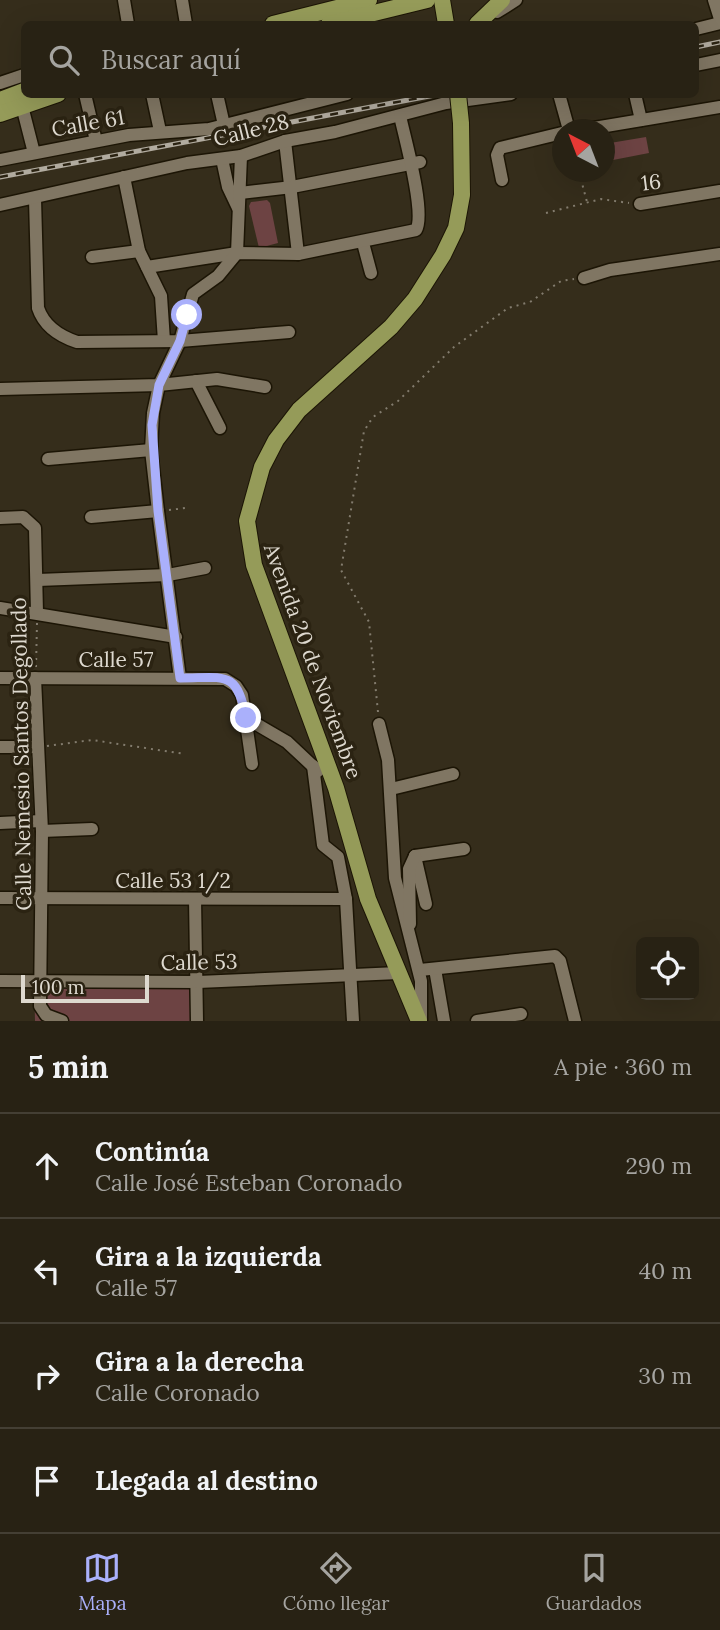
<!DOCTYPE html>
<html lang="es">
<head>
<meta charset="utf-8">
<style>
  body { margin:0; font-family:Lora,serif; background:#302a1d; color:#f1f3f6 }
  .controls { position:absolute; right:21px; bottom:21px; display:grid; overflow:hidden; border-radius:10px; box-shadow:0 7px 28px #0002 }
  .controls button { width:63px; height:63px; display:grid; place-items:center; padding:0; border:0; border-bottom:2px solid #443f34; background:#282214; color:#f1f3f6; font:35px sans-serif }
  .compass { position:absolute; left:552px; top:119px; width:63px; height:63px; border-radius:50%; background:#282214; box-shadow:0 7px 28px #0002; rotate:318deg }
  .scale { position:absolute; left:21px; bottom:18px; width:128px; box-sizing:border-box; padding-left:7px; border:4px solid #ded9cf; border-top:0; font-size:19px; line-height:24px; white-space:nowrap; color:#ded9cf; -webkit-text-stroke:5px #2b2312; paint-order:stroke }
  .stop { position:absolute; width:21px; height:21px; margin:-16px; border:5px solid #aab0fb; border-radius:50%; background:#fff }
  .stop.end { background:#aab0fb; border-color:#fff; box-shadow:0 2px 7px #0008 }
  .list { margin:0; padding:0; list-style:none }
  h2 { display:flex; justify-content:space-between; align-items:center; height:91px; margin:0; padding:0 28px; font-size:30px }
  h2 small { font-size:23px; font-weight:400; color:#a5a4a0 }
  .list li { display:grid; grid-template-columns:46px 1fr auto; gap:21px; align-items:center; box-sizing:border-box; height:105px; padding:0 28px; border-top:2px solid #443f34 }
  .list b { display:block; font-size:26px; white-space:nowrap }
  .list p { margin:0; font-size:23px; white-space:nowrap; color:#a5a4a0 }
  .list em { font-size:23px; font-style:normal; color:#a5a4a0 }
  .icon { flex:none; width:38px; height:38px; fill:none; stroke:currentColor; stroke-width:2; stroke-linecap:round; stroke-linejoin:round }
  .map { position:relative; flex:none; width:720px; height:1021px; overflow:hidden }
  .search { position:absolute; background:#282214; box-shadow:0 7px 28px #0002; left:21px; right:21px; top:21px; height:77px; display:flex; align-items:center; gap:18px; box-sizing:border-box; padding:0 24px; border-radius:10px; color:#a5a4a0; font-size:26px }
  .sheet { height:511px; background:#282214 }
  nav { display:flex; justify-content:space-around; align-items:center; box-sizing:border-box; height:98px; border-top:2px solid #443f34; background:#282214; font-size:19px; color:#a5a4a0 }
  nav a { display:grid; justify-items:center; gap:4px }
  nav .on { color:#aab0fb }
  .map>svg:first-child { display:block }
</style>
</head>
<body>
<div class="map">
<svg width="720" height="1021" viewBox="0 0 720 1021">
  <rect width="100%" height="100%" fill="#352d1b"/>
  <!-- green -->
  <g fill="#6d4343">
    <path d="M 646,137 L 649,153 L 613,160 L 610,143 Z"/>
    <path d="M 267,200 L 270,203 L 278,243 L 259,248 L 249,206 L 251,202 Z"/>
    <path d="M 34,982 L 199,982 L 199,1021 L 35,1021 Z"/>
  </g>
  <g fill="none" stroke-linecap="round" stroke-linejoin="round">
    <!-- minor casing -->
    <g stroke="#1c1505" stroke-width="15">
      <g id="minor">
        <path d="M 124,0 L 128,24"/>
        <path d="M 182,0 L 186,24"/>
        <path d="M 714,0 L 720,19"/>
        <path d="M 497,12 L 516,0"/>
        <path d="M 696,29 L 720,23"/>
        <path d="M 696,65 L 720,60"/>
        <path d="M 0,83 L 24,75"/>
        <path d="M 85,94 L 96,141"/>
        <path d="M 152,94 L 160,131"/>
        <path d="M 217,94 L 224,125"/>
        <path d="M 559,94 L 569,130"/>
        <path d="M 635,94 L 641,120"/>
        <path d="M 22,106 L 34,153"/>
        <path d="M 582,130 L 720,107"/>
        <path d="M 285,141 L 298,254"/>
        <path d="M 222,159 L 228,187 L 238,208"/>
        <path d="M 0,160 L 129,135 L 209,129 L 347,94"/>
        <path d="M 124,177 L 139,251 L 161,296 L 164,341"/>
        <path d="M 502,180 L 497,155 L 500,148 L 562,133"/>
        <path d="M 240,193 L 292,187 L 420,162"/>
        <path d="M 35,199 L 38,308 C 44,326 59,336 77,342 L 180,341 L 289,332"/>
        <path d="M 640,204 L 720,191"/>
        <path d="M 0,205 L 187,163 L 241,156 L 285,141 L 335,132 L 446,103 L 511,94"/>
        <path d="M 363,243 L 371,273"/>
        <path d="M 92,257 L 139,251"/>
        <path d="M 147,267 L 237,253 L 298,254 L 416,230 C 426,213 405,139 400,116"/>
        <path d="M 584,278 L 610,270 L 720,254"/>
        <path d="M 196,381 L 220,428"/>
        <path d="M 0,389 L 159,385 L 217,379 L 265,387"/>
        <path d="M 48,459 L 151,450"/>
        <path d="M 91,517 L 158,511"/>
        <path d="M 0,518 L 23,517 L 35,528 L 37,613"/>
        <path d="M 38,580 L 168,575 L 205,568"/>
        <path d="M 0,608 L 176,637"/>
        <path d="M 0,678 L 225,679 L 236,686 L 242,695 L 252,764"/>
        <path d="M 35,678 L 42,831 L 40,1006 L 46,1015 L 62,1021"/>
        <path d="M 180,678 L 158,511 L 151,450 L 153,413 L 159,385 L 180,341 L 193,294 L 218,276 L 237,253 L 241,156"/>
        <path d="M 246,718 L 287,742 L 318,771"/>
        <path d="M 379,724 L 388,760 L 395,878 L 421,981 L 421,1021"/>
        <path d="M 0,747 L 36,747"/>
        <path d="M 313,766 L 323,845 L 338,857 L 346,899 L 353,1021"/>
        <path d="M 391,789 L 453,774"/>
        <path d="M 0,823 L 41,821"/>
        <path d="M 42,831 L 92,829"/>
        <path d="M 415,856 L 464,849"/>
        <path d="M 415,856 L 426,904"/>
        <path d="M 0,898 L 346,899"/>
        <path d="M 195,899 L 197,1021"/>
        <path d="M 410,924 L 409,869 L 415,856"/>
        <path d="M 435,969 L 444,1021"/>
        <path d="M 420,970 L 555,956 L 560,961 L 575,1021"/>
        <path d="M 0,981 L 198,982 L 398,973"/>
        <path d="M 477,1021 L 521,1014"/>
      </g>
    </g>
    <!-- major casing -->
    <g stroke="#1c1505" stroke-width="18">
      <g id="major">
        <path d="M 442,0 L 446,24"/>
        <path d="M 273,24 L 369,0"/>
        <path d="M 329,24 L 427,0"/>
        <path d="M 477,24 L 502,0"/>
        <path d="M 0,100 L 24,91"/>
        <path d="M 0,114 L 58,94"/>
        <path d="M 419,1021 L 368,899 L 336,788 L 254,565 L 247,521 L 262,467 L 276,440 L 299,410 L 391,327 L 415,299 L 443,255 L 456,228 L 462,195 L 461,123"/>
      </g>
    </g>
    <!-- path -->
    <g stroke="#837c6e" stroke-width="2" stroke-dasharray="2 5" stroke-linecap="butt">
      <path d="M 579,172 L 587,202"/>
      <path d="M 546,213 L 601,199 L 629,203"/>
      <path d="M 169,510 L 185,508"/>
      <path d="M 36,667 L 37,623"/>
      <path d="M 378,712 L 369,622 L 341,570 L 364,431 L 373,417 L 398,401 L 454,347 L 508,308 L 530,302 L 561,281 L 574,279"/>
      <path d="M 47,746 L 92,740 L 185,754"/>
    </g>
    <!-- minor -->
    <use href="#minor" stroke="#807663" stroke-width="12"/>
    <!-- major -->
    <use href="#major" stroke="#959b59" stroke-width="16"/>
    <!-- rail casing -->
    <g stroke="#b1ab9f" stroke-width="5">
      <g id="rail">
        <path d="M 696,47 L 720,42"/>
        <path d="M 0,177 L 440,94"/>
      </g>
    </g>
    <!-- rail -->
    <use href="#rail" stroke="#2b2312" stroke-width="2.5" stroke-dasharray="8" stroke-linecap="butt"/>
    <!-- major-bridge casing -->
    <g stroke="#1c1505" stroke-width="18" stroke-linecap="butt">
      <path id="major-bridge" d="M 458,94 L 461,123"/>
    </g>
    <!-- major-bridge -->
    <use href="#major-bridge" stroke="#959b59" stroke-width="16"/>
  </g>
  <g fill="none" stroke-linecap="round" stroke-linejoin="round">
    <!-- route -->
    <path stroke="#aab0fb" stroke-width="9" d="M 187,315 L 180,341 L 159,385 L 152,425 L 158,511 L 180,678 C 224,678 237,669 246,718"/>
  </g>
  <g text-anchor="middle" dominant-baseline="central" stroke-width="7" stroke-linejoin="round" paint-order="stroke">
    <!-- street labels -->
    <g font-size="21" fill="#ded9cf" stroke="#2b2312">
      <text transform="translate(88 123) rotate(-10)">Calle 61</text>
      <text transform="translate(251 130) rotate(-14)">Calle 28</text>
      <text transform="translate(651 182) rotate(-7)">16</text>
      <text x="116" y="659">Calle 57</text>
      <text transform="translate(313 661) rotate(70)">Avenida 20 de Noviembre</text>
      <text transform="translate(21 754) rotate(-91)">Calle Nemesio Santos Degollado</text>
      <text x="173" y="880">Calle 53 1/2</text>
      <text transform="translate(199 962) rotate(-1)">Calle 53</text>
    </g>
  </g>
</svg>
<div class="controls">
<button><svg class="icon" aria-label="locate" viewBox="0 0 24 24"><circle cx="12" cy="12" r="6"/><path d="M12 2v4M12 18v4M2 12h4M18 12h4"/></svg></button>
</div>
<svg class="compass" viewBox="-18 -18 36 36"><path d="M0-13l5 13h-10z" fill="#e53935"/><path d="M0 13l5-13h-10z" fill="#a5a4a0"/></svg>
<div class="scale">100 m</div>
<div class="stop" style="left:187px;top:315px"></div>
<div class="stop end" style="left:246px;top:718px"></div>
<div class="search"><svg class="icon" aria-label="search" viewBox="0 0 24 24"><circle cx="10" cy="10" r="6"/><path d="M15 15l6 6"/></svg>Buscar aquí</div>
</div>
<section class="sheet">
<h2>5 min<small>A pie · 360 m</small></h2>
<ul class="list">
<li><svg class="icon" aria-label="ahead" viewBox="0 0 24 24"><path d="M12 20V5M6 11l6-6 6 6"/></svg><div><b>Continúa</b><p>Calle José Esteban Coronado</p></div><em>290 m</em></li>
<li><svg class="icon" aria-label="left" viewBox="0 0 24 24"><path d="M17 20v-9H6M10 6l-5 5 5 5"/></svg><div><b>Gira a la izquierda</b><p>Calle 57</p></div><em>40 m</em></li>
<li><svg class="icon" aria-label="right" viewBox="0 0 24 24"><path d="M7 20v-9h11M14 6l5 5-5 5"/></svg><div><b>Gira a la derecha</b><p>Calle Coronado</p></div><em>30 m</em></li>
<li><svg class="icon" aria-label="arrive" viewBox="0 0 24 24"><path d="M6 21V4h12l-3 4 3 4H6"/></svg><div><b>Llegada al destino</b></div></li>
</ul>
</section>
<nav>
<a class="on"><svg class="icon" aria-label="map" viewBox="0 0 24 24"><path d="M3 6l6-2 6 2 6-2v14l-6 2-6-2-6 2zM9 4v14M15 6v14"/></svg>Mapa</a>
<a><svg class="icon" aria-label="directions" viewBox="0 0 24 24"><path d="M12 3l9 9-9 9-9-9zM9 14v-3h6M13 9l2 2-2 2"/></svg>Cómo llegar</a>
<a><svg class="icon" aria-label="saved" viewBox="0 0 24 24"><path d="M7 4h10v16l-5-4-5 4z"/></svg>Guardados</a>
</nav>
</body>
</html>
